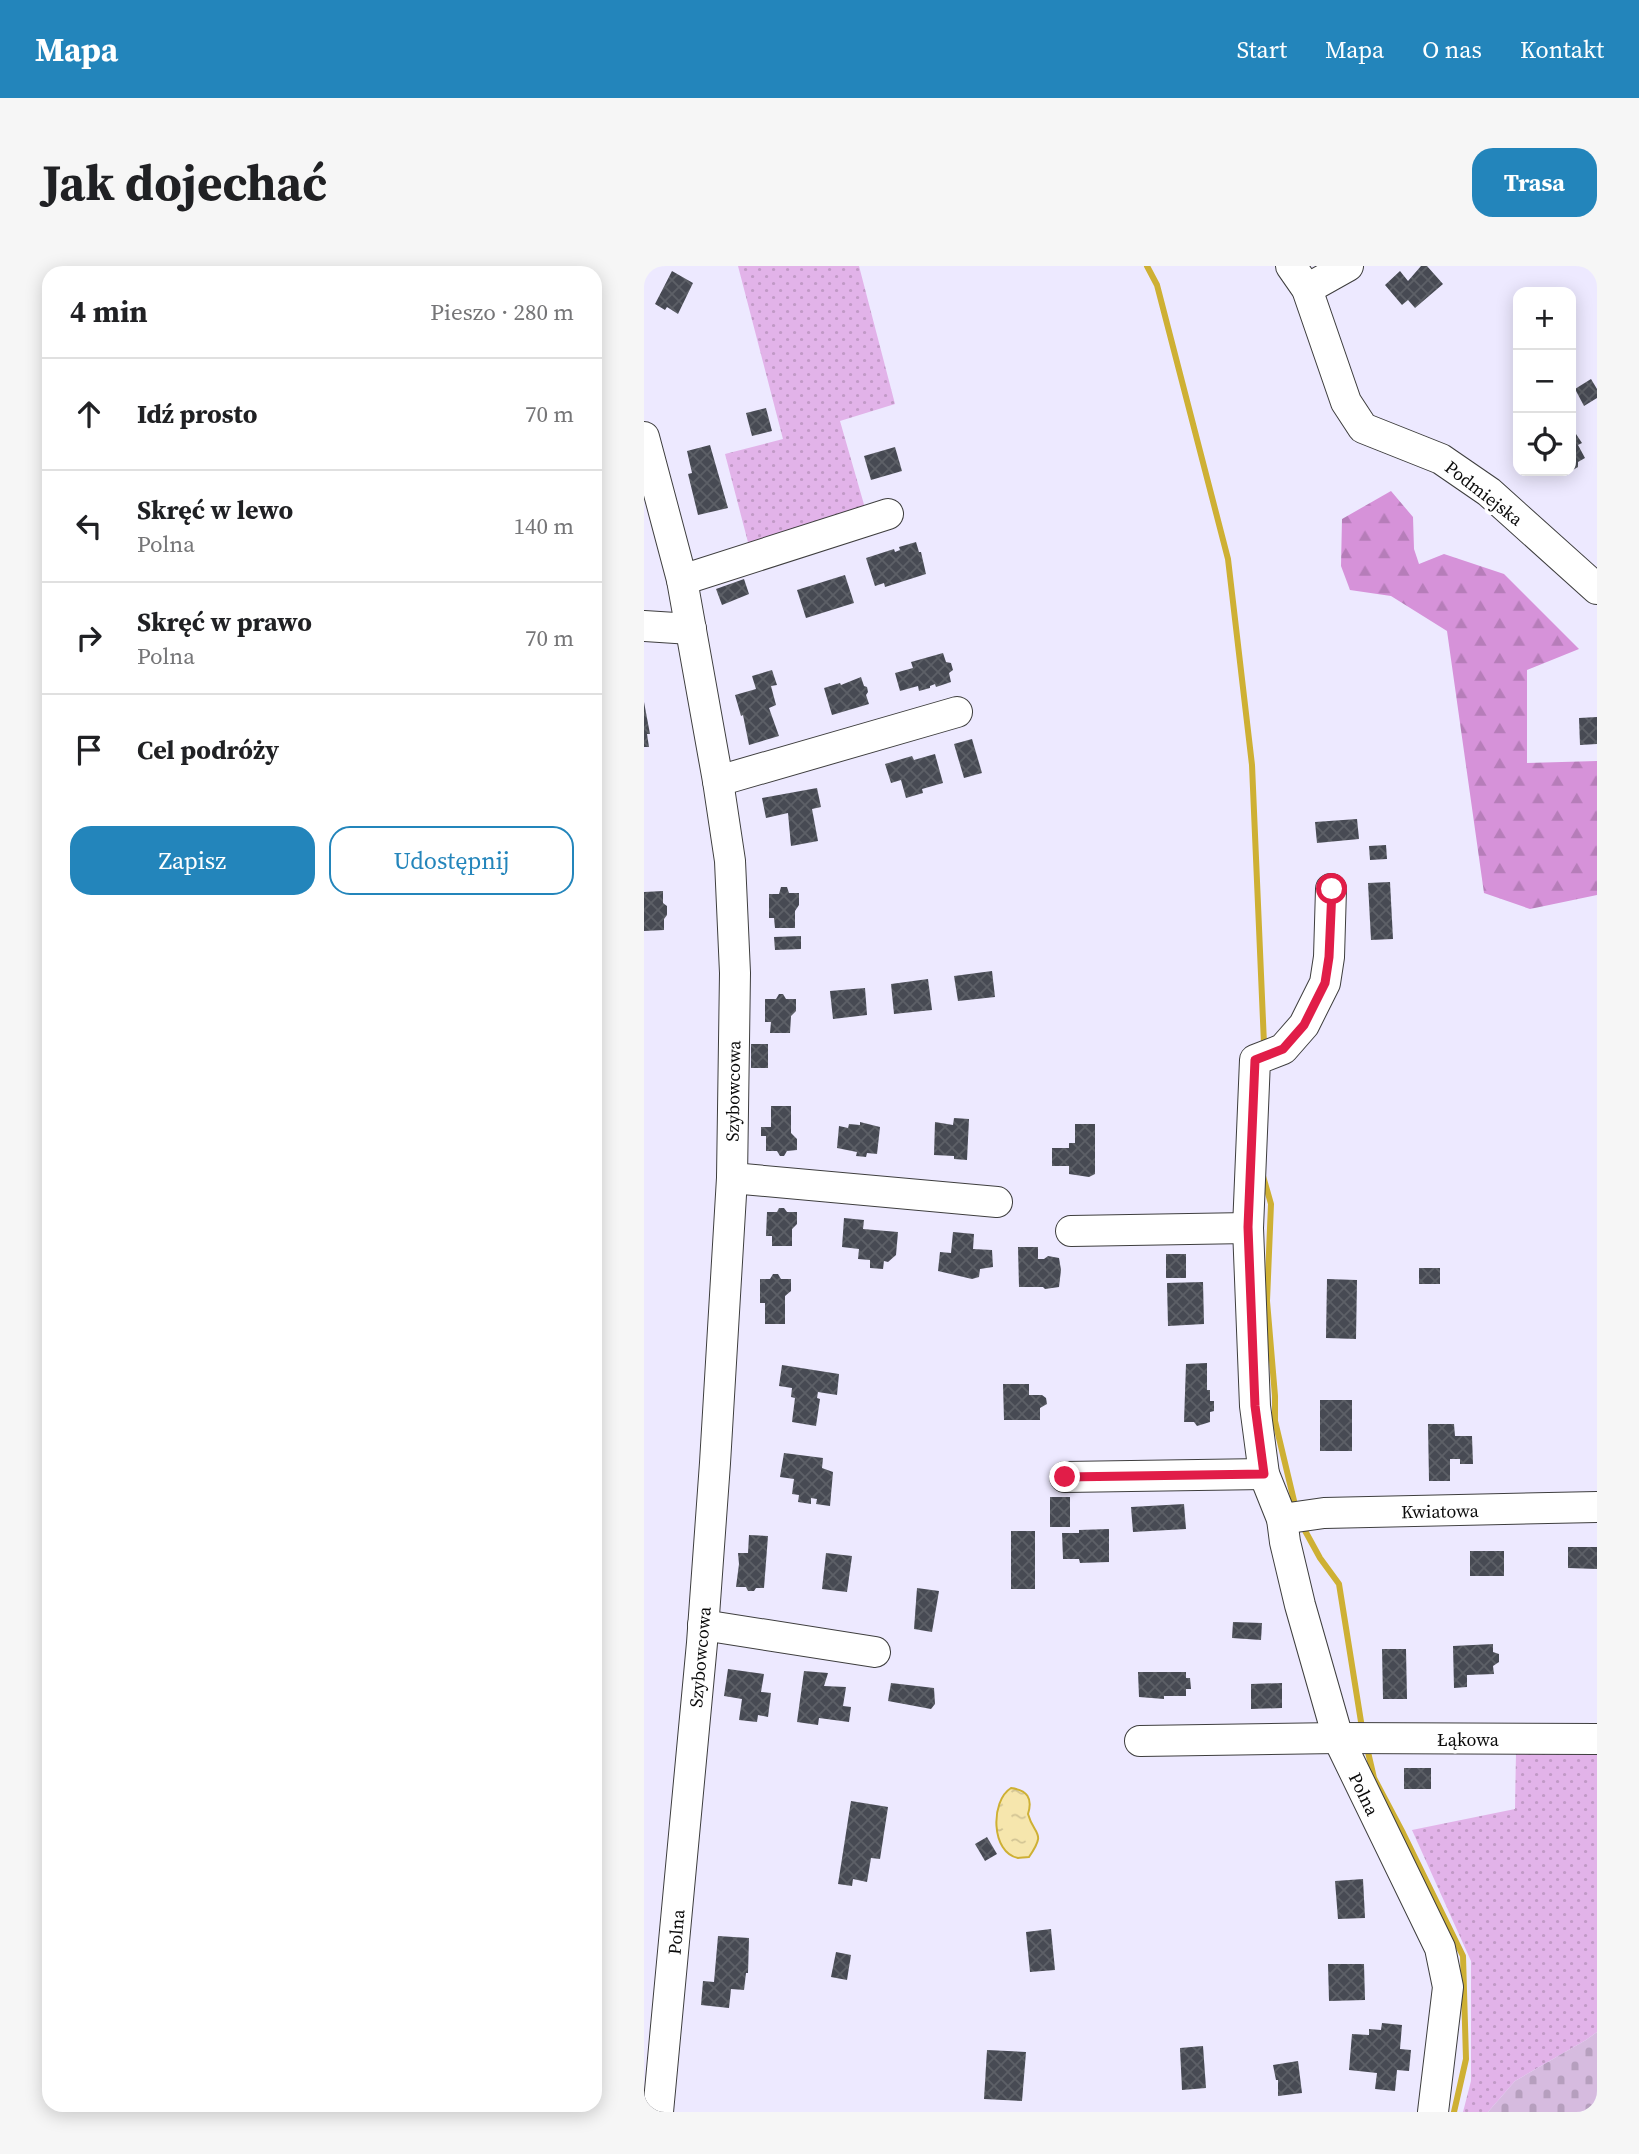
<!DOCTYPE html>
<html lang="pl">
<head>
<meta charset="utf-8">
<style>
  body { margin:0; font-family:"Source Serif 4",serif; background:#f6f6f6; color:#202124 }
  .controls { position:absolute; right:21px; top:21px; display:grid; overflow:hidden; border-radius:14px; box-shadow:0 4px 18px #0003 }
  .controls button { width:63px; height:63px; display:grid; place-items:center; padding:0; border:0; border-bottom:2px solid #e0e0e0; background:#fff; color:#202124; font:35px sans-serif }
  .stop { position:absolute; width:21px; height:21px; margin:-16px; border:5px solid #e11d48; border-radius:50%; background:#fff }
  .stop.end { background:#e11d48; border-color:#fff; box-shadow:0 2px 7px #0008 }
  .list { margin:0; padding:0; list-style:none }
  h2 { display:flex; justify-content:space-between; align-items:center; height:91px; margin:0; padding:0 28px; font-size:30px }
  h2 small { font-size:23px; font-weight:400; color:#757577 }
  .list li { display:grid; grid-template-columns:46px 1fr auto; gap:21px; align-items:center; box-sizing:border-box; height:112px; padding:0 28px; border-top:2px solid #e0e0e0 }
  .list b { display:block; font-size:26px; white-space:nowrap }
  .list p { margin:0; font-size:23px; white-space:nowrap; color:#757577 }
  .list em { font-size:23px; font-style:normal; color:#757577 }
  .actions { display:flex; gap:14px; padding:21px 28px }
  .actions a { flex:1; padding:16px 0; border:2px solid #2385bb; border-radius:21px; text-align:center; font-size:24px; color:#2385bb }
  .actions .main { background:#2385bb; color:#fff }
  .icon { flex:none; width:38px; height:38px; fill:none; stroke:currentColor; stroke-width:2; stroke-linecap:round; stroke-linejoin:round }
  .map { position:relative; flex:none; width:953px; height:1846px; overflow:hidden; border-radius:21px }
  header { display:flex; align-items:center; gap:42px; box-sizing:border-box; height:98px; padding:0 35px; background:#2385bb; color:#fff }
  header strong { font-size:33px }
  nav { display:flex; gap:38px; margin-inline-start:auto; font-size:24px }
  .intro { display:flex; align-items:center; justify-content:space-between; box-sizing:border-box; height:168px; padding:0 42px }
  h1 { margin:0; font-size:49px }
  .button { padding:18px 32px; border-radius:21px; background:#2385bb; color:#fff; font-size:24px; font-weight:700 }
  main { display:flex; gap:42px; padding:0 42px }
  aside { flex:1; background:#fff; border-radius:21px; box-shadow:0 4px 18px #0003 }
  .map>svg:first-child { display:block }
</style>
</head>
<body>
<header>
<strong>Mapa</strong>
<nav><a>Start</a><a>Mapa</a><a>O nas</a><a>Kontakt</a></nav>
</header>
<div class="intro"><h1>Jak dojechać</h1><a class="button">Trasa</a></div>
<main>
<aside>
<h2>4 min<small>Pieszo · 280 m</small></h2>
<ul class="list">
<li><svg class="icon" aria-label="ahead" viewBox="0 0 24 24"><path d="M12 20V5M6 11l6-6 6 6"/></svg><div><b>Idź prosto</b></div><em>70 m</em></li>
<li><svg class="icon" aria-label="left" viewBox="0 0 24 24"><path d="M17 20v-9H6M10 6l-5 5 5 5"/></svg><div><b>Skręć w lewo</b><p>Polna</p></div><em>140 m</em></li>
<li><svg class="icon" aria-label="right" viewBox="0 0 24 24"><path d="M7 20v-9h11M14 6l5 5-5 5"/></svg><div><b>Skręć w prawo</b><p>Polna</p></div><em>70 m</em></li>
<li><svg class="icon" aria-label="arrive" viewBox="0 0 24 24"><path d="M6 21V4h12l-3 4 3 4H6"/></svg><div><b>Cel podróży</b></div></li>
</ul>
<div class="actions"><a class="main">Zapisz</a><a>Udostępnij</a></div>
</aside>
<div class="map">
<svg width="953" height="1846" viewBox="0 0 953 1846">
  <defs>
    <pattern id="grass-dots" width="8" height="8" patternUnits="userSpaceOnUse" patternTransform="scale(1.75)"><rect width="8" height="8" fill="#e2b3e9"/><path d="M2 2h.1M6 6h.1" fill="none" stroke="#c199c6" stroke-width="1.8" stroke-linecap="round"/></pattern>
    <pattern id="forest-firs" width="22" height="20" patternUnits="userSpaceOnUse" patternTransform="scale(1.75)"><rect width="22" height="20" fill="#d692d9"/><path d="M5 1l3.5 6h-7zM16 11l3.5 6h-7z" fill="#b67db9"/></pattern>
    <pattern id="cemetery-stones" width="16" height="16" patternUnits="userSpaceOnUse" patternTransform="scale(1.75)"><rect width="16" height="16" fill="#d6bbdf"/><path d="M2 7V4a2 2 0 0 1 4 0v3zM10 15v-3a2 2 0 0 1 4 0v3z" fill="#b69fbe"/></pattern>
    <pattern id="water-ripples" width="26" height="14" patternUnits="userSpaceOnUse" patternTransform="scale(1.75)"><rect width="26" height="14" fill="#f6e6ad"/><path d="M2 4q2-2 4 0t4 0M15 11q2-2 4 0t4 0" fill="none" stroke="#d2c494"/></pattern>
    <pattern id="building-cross-hatch" width="8" height="8" patternUnits="userSpaceOnUse" patternTransform="scale(1.75)"><rect width="8" height="8" fill="#474a53"/><path d="M0 0l8 8M0 8l8-8" fill="none" stroke="#5d6067"/></pattern>
  </defs>
  <rect width="100%" height="100%" fill="#ede9ff"/>
  <!-- grass -->
  <g fill="url(#grass-dots)">
    <path d="M 94,0 L 215,0 L 251,138 L 196,155 L 221,242 L 106,284 L 81,188 L 139,173 Z"/>
    <path d="M 872,1486 L 953,1487 L 953,1766 L 942,1774 L 871,1815 L 844,1846 L 819,1846 L 827,1815 L 827,1695 L 768,1564 L 871,1543 Z"/>
  </g>
  <!-- forest -->
  <path fill="url(#forest-firs)" d="M 747,225 L 769,251 L 770,283 L 775,298 L 800,288 L 860,308 L 935,383 L 883,404 L 883,497 L 953,495 L 953,629 L 886,643 L 840,627 L 803,365 L 747,330 L 706,324 L 697,300 L 698,253 Z"/>
  <!-- cemetery -->
  <path fill="url(#cemetery-stones)" d="M 953,1766 L 953,1846 L 844,1846 L 871,1815 L 942,1774 Z"/>
  <!-- water -->
  <path fill="url(#water-ripples)" stroke="#ceb034" stroke-width="2" d="M 367,1522 C 383,1524 389,1532 384,1548 C 390,1570 403,1565 385,1591 C 381,1591 377,1592 374,1592 C 347,1587 346,1535 367,1522 Z"/>
  <g fill="none" stroke-linecap="round" stroke-linejoin="round">
    <!-- stream -->
    <g stroke="#ceb034" stroke-width="6">
      <path d="M 503,0 L 513,19 L 584,293 L 608,499 L 620,778"/>
      <path d="M 619,910 L 627,938 L 623,1035 L 631,1130 L 631,1155 L 651,1239"/>
      <path d="M 659,1261 L 676,1292 L 695,1318 L 718,1462"/>
      <path d="M 724,1486 L 730,1512 L 759,1567 L 819,1690 L 822,1793 L 810,1846"/>
    </g>
  </g>
  <!-- building -->
  <g fill="url(#building-cross-hatch)">
    <path d="M 777,0 L 783,0 L 799,18 L 771,42 L 764,34 L 758,39 L 741,19 L 756,5 L 764,15 Z"/>
    <path d="M 28,5 L 49,17 L 34,48 L 23,41 L 21,44 L 11,38 Z"/>
    <path d="M 947,113 L 953,123 L 953,132 L 940,140 L 931,123 Z"/>
    <path d="M 122,142 L 128,165 L 108,170 L 102,147 Z"/>
    <path d="M 927,165 L 929,169 L 932,168 L 938,177 L 934,179 L 941,192 L 934,196 L 934,201 L 929,204 L 927,203 Z"/>
    <path d="M 66,179 L 84,242 L 54,249 L 44,208 L 48,207 L 43,185 Z"/>
    <path d="M 251,181 L 258,205 L 227,214 L 220,190 Z"/>
    <path d="M 272,276 L 275,286 L 277,286 L 282,308 L 241,321 L 240,317 L 231,320 L 222,292 L 250,283 L 251,286 L 256,284 L 255,281 Z"/>
    <path d="M 201,309 L 210,337 L 162,352 L 153,324 Z"/>
    <path d="M 100,313 L 105,328 L 78,339 L 72,323 Z"/>
    <path d="M 299,387 L 302,396 L 307,397 L 309,404 L 305,407 L 307,416 L 292,421 L 291,418 L 286,420 L 286,422 L 275,425 L 274,420 L 256,425 L 251,407 L 269,402 L 267,396 Z"/>
    <path d="M 128,404 L 133,419 L 127,420 L 132,439 L 125,442 L 135,470 L 105,479 L 99,449 L 97,450 L 91,429 L 112,423 L 108,410 Z"/>
    <path d="M 217,411 L 220,420 L 223,421 L 224,426 L 222,429 L 225,438 L 188,449 L 180,422 L 196,417 L 197,419 Z"/>
    <path d="M 0,436 L 6,468 L 3,468 L 5,481 L 0,481 Z"/>
    <path d="M 953,451 L 953,478 L 936,479 L 935,452 Z"/>
    <path d="M 328,473 L 338,507 L 320,512 L 310,478 Z"/>
    <path d="M 291,488 L 299,517 L 278,523 L 279,527 L 262,532 L 257,514 L 247,517 L 241,498 L 268,490 L 270,494 Z"/>
    <path d="M 173,522 L 177,541 L 168,543 L 174,575 L 147,580 L 144,547 L 122,552 L 118,532 Z"/>
    <path d="M 713,553 L 715,573 L 673,577 L 671,556 Z"/>
    <path d="M 742,579 L 743,593 L 726,594 L 725,580 Z"/>
    <path d="M 746,616 L 749,673 L 727,674 L 724,617 Z"/>
    <path d="M 137,621 L 143,621 L 145,627 L 155,627 L 155,639 L 151,645 L 151,662 L 131,662 L 130,652 L 125,652 L 125,628 L 135,628 Z"/>
    <path d="M 19,625 L 19,637 L 23,640 L 23,649 L 20,653 L 20,664 L 0,665 L 0,626 Z"/>
    <path d="M 157,670 L 157,683 L 131,684 L 130,671 Z"/>
    <path d="M 348,705 L 351,731 L 314,735 L 310,710 Z"/>
    <path d="M 284,713 L 288,744 L 250,748 L 247,718 Z"/>
    <path d="M 221,722 L 223,749 L 189,753 L 186,725 Z"/>
    <path d="M 135,728 L 139,728 L 142,733 L 152,733 L 152,745 L 147,750 L 146,767 L 126,767 L 127,756 L 121,756 L 121,733 L 132,733 Z"/>
    <rect x="107" y="778" width="17" height="24"/>
    <path d="M 127,840 L 147,840 L 147,867 L 153,873 L 153,884 L 143,885 L 140,890 L 136,890 L 133,885 L 122,885 L 122,870 L 117,870 L 117,861 L 127,861 Z"/>
    <path d="M 310,852 L 325,853 L 323,894 L 310,893 L 310,890 L 290,889 L 291,856 L 309,859 Z"/>
    <path d="M 216,856 L 236,861 L 233,888 L 223,887 L 222,891 L 212,890 L 213,886 L 193,882 L 195,860 L 204,862 L 205,858 L 216,859 Z"/>
    <path d="M 431,858 L 451,858 L 451,908 L 445,911 L 425,908 L 425,900 L 408,900 L 408,882 L 425,882 L 425,877 L 431,877 Z"/>
    <path d="M 135,942 L 140,942 L 143,946 L 153,946 L 153,958 L 148,963 L 148,980 L 128,980 L 128,970 L 122,970 L 123,946 L 133,946 Z"/>
    <path d="M 200,952 L 220,954 L 219,963 L 254,966 L 252,989 L 244,996 L 240,995 L 239,1003 L 226,1002 L 226,994 L 214,993 L 215,983 L 198,981 Z"/>
    <path d="M 309,966 L 330,968 L 329,983 L 348,984 L 349,1001 L 336,1003 L 335,1011 L 328,1013 L 294,1005 L 296,986 L 307,987 Z"/>
    <path d="M 374,981 L 394,981 L 394,993 L 400,993 L 404,990 L 415,992 L 417,1004 L 415,1021 L 401,1023 L 399,1021 L 375,1021 Z"/>
    <rect x="522" y="988" width="20" height="24"/>
    <rect x="775" y="1002" width="21" height="16"/>
    <path d="M 129,1008 L 134,1008 L 137,1013 L 147,1013 L 147,1025 L 141,1030 L 141,1058 L 121,1058 L 121,1037 L 116,1037 L 116,1013 L 126,1013 Z"/>
    <path d="M 683,1013 L 713,1014 L 712,1073 L 682,1072 Z"/>
    <path d="M 559,1016 L 560,1058 L 524,1060 L 523,1017 Z"/>
    <path d="M 563,1097 L 563,1124 L 566,1124 L 566,1135 L 570,1135 L 570,1145 L 566,1146 L 566,1156 L 553,1160 L 550,1156 L 540,1156 L 542,1098 Z"/>
    <path d="M 138,1099 L 195,1108 L 193,1129 L 174,1126 L 173,1132 L 176,1133 L 172,1160 L 148,1156 L 151,1132 L 147,1131 L 148,1122 L 135,1120 Z"/>
    <path d="M 359,1118 L 385,1118 L 385,1129 L 398,1129 L 402,1132 L 403,1138 L 396,1142 L 396,1154 L 360,1154 Z"/>
    <rect x="676" y="1134" width="32" height="51"/>
    <path d="M 784,1158 L 810,1158 L 811,1170 L 828,1170 L 829,1198 L 816,1198 L 816,1193 L 806,1193 L 806,1215 L 785,1215 Z"/>
    <path d="M 140,1187 L 179,1192 L 178,1202 L 189,1206 L 186,1240 L 172,1238 L 173,1233 L 167,1232 L 167,1238 L 154,1236 L 155,1229 L 148,1228 L 150,1213 L 136,1211 Z"/>
    <rect x="406" y="1231" width="20" height="30"/>
    <path d="M 540,1238 L 542,1263 L 489,1266 L 487,1241 Z"/>
    <path d="M 465,1263 L 465,1296 L 436,1297 L 435,1293 L 419,1293 L 418,1267 L 435,1267 L 435,1264 Z"/>
    <rect x="367" y="1265" width="24" height="58"/>
    <path d="M 105,1269 L 124,1270 L 120,1322 L 112,1322 L 110,1325 L 104,1325 L 102,1321 L 92,1321 L 95,1298 L 94,1287 L 104,1287 Z"/>
    <path d="M 924,1281 L 953,1281 L 953,1303 L 924,1302 Z"/>
    <rect x="826" y="1285" width="34" height="25"/>
    <path d="M 182,1287 L 208,1290 L 203,1326 L 178,1323 Z"/>
    <path d="M 273,1322 L 295,1325 L 288,1366 L 270,1363 Z"/>
    <path d="M 589,1356 L 618,1357 L 617,1374 L 588,1372 Z"/>
    <path d="M 849,1378 L 849,1386 L 855,1388 L 855,1396 L 849,1400 L 850,1408 L 823,1409 L 823,1421 L 810,1422 L 809,1380 Z"/>
    <path d="M 738,1383 L 762,1383 L 763,1433 L 739,1433 Z"/>
    <path d="M 84,1403 L 120,1408 L 117,1426 L 127,1427 L 124,1451 L 114,1449 L 113,1456 L 95,1454 L 98,1433 L 80,1430 Z"/>
    <path d="M 160,1405 L 184,1407 L 180,1420 L 202,1421 L 199,1440 L 207,1441 L 205,1456 L 175,1452 L 174,1459 L 153,1456 Z"/>
    <path d="M 494,1406 L 542,1406 L 542,1412 L 546,1412 L 547,1423 L 542,1423 L 542,1430 L 520,1430 L 520,1433 L 495,1431 Z"/>
    <path d="M 247,1417 L 290,1422 L 291,1438 L 287,1443 L 244,1435 Z"/>
    <path d="M 638,1417 L 638,1442 L 607,1443 L 607,1418 Z"/>
    <rect x="760" y="1502" width="27" height="21"/>
    <path d="M 207,1535 L 244,1541 L 236,1593 L 227,1592 L 223,1616 L 209,1613 L 208,1620 L 194,1618 Z"/>
    <path d="M 343,1571 L 353,1588 L 341,1595 L 331,1578 Z"/>
    <path d="M 719,1613 L 721,1652 L 694,1653 L 691,1615 Z"/>
    <path d="M 407,1663 L 411,1704 L 386,1706 L 382,1666 Z"/>
    <path d="M 74,1670 L 105,1672 L 104,1707 L 102,1707 L 100,1724 L 87,1723 L 85,1742 L 57,1739 L 59,1715 L 70,1716 Z"/>
    <path d="M 192,1686 L 207,1689 L 203,1714 L 187,1711 Z"/>
    <path d="M 684,1698 L 720,1698 L 721,1734 L 685,1735 Z"/>
    <path d="M 738,1757 L 758,1759 L 756,1783 L 767,1784 L 765,1805 L 753,1804 L 751,1825 L 731,1823 L 733,1807 L 705,1804 L 708,1768 L 725,1769 L 725,1763 L 737,1764 Z"/>
    <path d="M 559,1780 L 562,1822 L 538,1824 L 536,1782 Z"/>
    <path d="M 343,1784 L 382,1786 L 378,1835 L 340,1833 Z"/>
    <path d="M 654,1795 L 658,1827 L 634,1830 L 634,1814 L 632,1814 L 629,1799 Z"/>
  </g>
  <g fill="none" stroke-linecap="round" stroke-linejoin="round">
    <!-- minor casing -->
    <g stroke="#3e3e3e" stroke-width="32">
      <g id="minor">
        <path d="M 647,0 L 663,23 L 702,136 L 719,162 L 797,193 L 845,226 L 953,323"/>
        <path d="M 663,23 L 704,0"/>
        <path d="M 0,171 L 38,314 L 74,515 L 86,595 L 91,707 L 88,912 L 71,1197 L 58,1377 L 14,1846"/>
        <path d="M 38,314 L 244,248"/>
        <path d="M 0,360 L 47,363"/>
        <path d="M 74,515 L 313,446"/>
        <path d="M 687,623 L 685,691 L 681,717 L 660,759 L 639,783 L 611,794 L 604,962 L 611,1140 L 620,1208 L 638,1253 L 641,1276 L 656,1339 L 694,1472 L 796,1682 L 804,1721 L 789,1846"/>
        <path d="M 88,912 L 353,936"/>
        <path d="M 427,965 L 604,962"/>
        <path d="M 421,1211 L 620,1208"/>
        <path d="M 638,1253 L 680,1247 L 953,1241"/>
        <path d="M 59,1359 L 231,1386"/>
        <path d="M 496,1475 L 694,1472 L 953,1473"/>
      </g>
    </g>
    <!-- minor -->
    <use href="#minor" stroke="#fff" stroke-width="30"/>
  </g>
  <g fill="none" stroke-linecap="round" stroke-linejoin="round">
    <!-- route -->
    <path stroke="#e11d48" stroke-width="9" d="M 421,1211 L 620,1208 L 611,1140 L 604,961 L 611,794 L 639,783 L 660,759 L 681,717 L 685,691 L 688,623"/>
  </g>
  <g text-anchor="middle" dominant-baseline="central" stroke-width="7" stroke-linejoin="round" paint-order="stroke">
    <!-- street labels -->
    <g font-size="18" fill="#0b0b0b" stroke="#fff">
      <text transform="translate(840 227) rotate(38)">Podmiejska</text>
      <text transform="translate(89 825) rotate(-89)">Szybowcowa</text>
      <text transform="translate(796 1245) rotate(-1)">Kwiatowa</text>
      <text transform="translate(56 1391) rotate(-85)">Szybowcowa</text>
      <text x="824" y="1473">Łąkowa</text>
      <text transform="translate(720 1528) rotate(64)">Polna</text>
      <text transform="translate(32 1666) rotate(-85)">Polna</text>
    </g>
  </g>
</svg>
<div class="controls">
<button>+</button>
<button>−</button>
<button><svg class="icon" aria-label="locate" viewBox="0 0 24 24"><circle cx="12" cy="12" r="6"/><path d="M12 2v4M12 18v4M2 12h4M18 12h4"/></svg></button>
</div>
<div class="stop" style="left:688px;top:623px"></div>
<div class="stop end" style="left:421px;top:1211px"></div>
</div>
</main>
</body>
</html>
